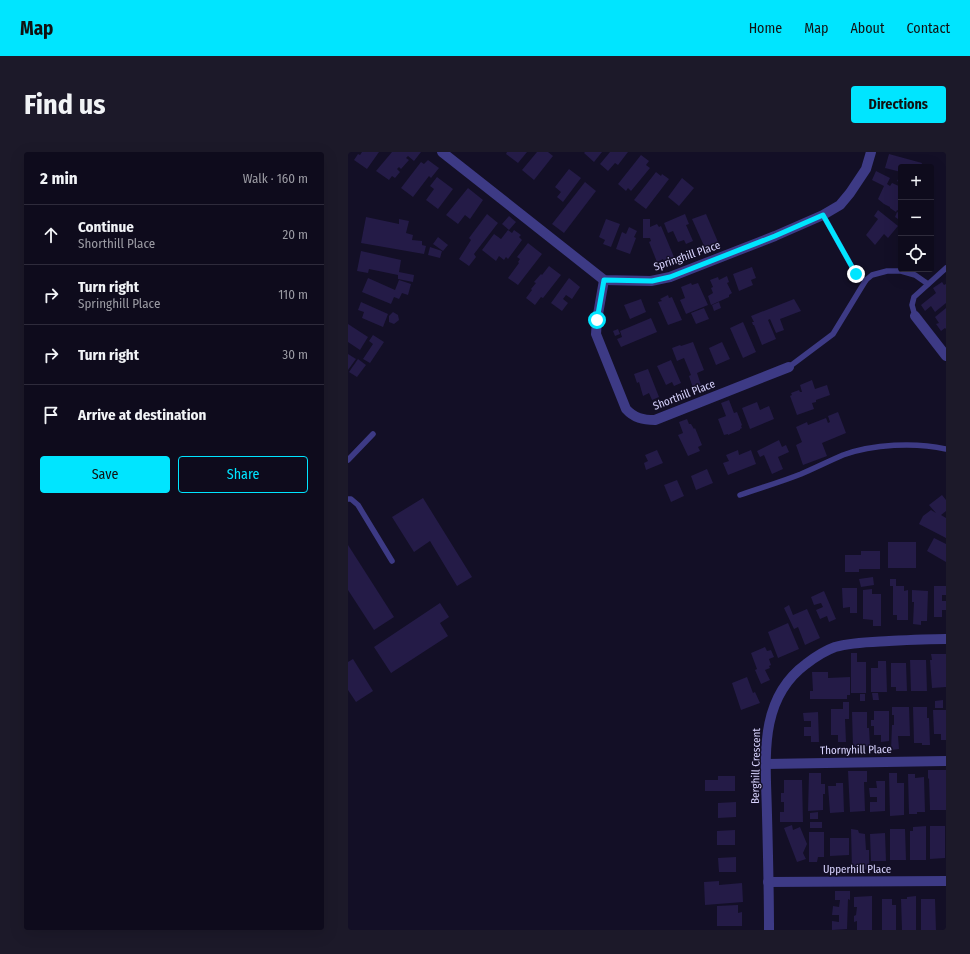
<!DOCTYPE html>
<html lang="en">
<head>
<meta charset="utf-8">
<style>
  body { margin:0; font-family:"Fira Sans Condensed",sans-serif; background:#1c1929; color:#f1f3f6 }
  .controls { position:absolute; right:12px; top:12px; display:grid; overflow:hidden; border-radius:4px; box-shadow:0 4px 16px #0002 }
  .controls button { width:36px; height:36px; display:grid; place-items:center; padding:0; border:0; border-bottom:1px solid #2e2b3b; background:#0e0b1c; color:#f1f3f6; font:20px sans-serif }
  .stop { position:absolute; width:12px; height:12px; margin:-9px; border:3px solid #00e5ff; border-radius:50%; background:#fff }
  .stop.end { background:#00e5ff; border-color:#fff; box-shadow:0 1px 4px #0008 }
  .list { margin:0; padding:0; list-style:none }
  h2 { display:flex; justify-content:space-between; align-items:center; height:52px; margin:0; padding:0 16px; font-size:17px }
  h2 small { font-size:13px; font-weight:400; color:#9b9ba3 }
  .list li { display:grid; grid-template-columns:26px 1fr auto; gap:12px; align-items:center; box-sizing:border-box; height:60px; padding:0 16px; border-top:1px solid #2e2b3b }
  .list b { display:block; font-size:15px; white-space:nowrap }
  .list p { margin:0; font-size:13px; white-space:nowrap; color:#9b9ba3 }
  .list em { font-size:13px; font-style:normal; color:#9b9ba3 }
  .actions { display:flex; gap:8px; padding:12px 16px }
  .actions a { flex:1; padding:9px 0; border:1px solid #00e5ff; border-radius:4px; text-align:center; font-size:14px; color:#00e5ff }
  .actions .main { background:#00e5ff; color:#111 }
  .icon { flex:none; width:22px; height:22px; fill:none; stroke:currentColor; stroke-width:2; stroke-linecap:round; stroke-linejoin:round }
  .map { position:relative; flex:none; width:598px; height:778px; overflow:hidden; border-radius:4px }
  header { display:flex; align-items:center; gap:24px; box-sizing:border-box; height:56px; padding:0 20px; background:#00e5ff; color:#111 }
  header strong { font-size:19px }
  nav { display:flex; gap:22px; margin-inline-start:auto; font-size:14px }
  .intro { display:flex; align-items:center; justify-content:space-between; box-sizing:border-box; height:96px; padding:0 24px }
  h1 { margin:0; font-size:28px }
  .button { padding:10px 18px; border-radius:4px; background:#00e5ff; color:#111; font-size:14px; font-weight:700 }
  main { display:flex; gap:24px; padding:0 24px }
  aside { flex:1; background:#0e0b1c; border-radius:4px; box-shadow:0 4px 16px #0002 }
  .map>svg:first-child { display:block }
</style>
</head>
<body>
<header>
<strong>Map</strong>
<nav><a>Home</a><a>Map</a><a>About</a><a>Contact</a></nav>
</header>
<div class="intro"><h1>Find us</h1><a class="button">Directions</a></div>
<main>
<aside>
<h2>2 min<small>Walk · 160 m</small></h2>
<ul class="list">
<li><svg class="icon" aria-label="ahead" viewBox="0 0 24 24"><path d="M12 20V5M6 11l6-6 6 6"/></svg><div><b>Continue</b><p>Shorthill Place</p></div><em>20 m</em></li>
<li><svg class="icon" aria-label="right" viewBox="0 0 24 24"><path d="M7 20v-9h11M14 6l5 5-5 5"/></svg><div><b>Turn right</b><p>Springhill Place</p></div><em>110 m</em></li>
<li><svg class="icon" aria-label="right" viewBox="0 0 24 24"><path d="M7 20v-9h11M14 6l5 5-5 5"/></svg><div><b>Turn right</b></div><em>30 m</em></li>
<li><svg class="icon" aria-label="arrive" viewBox="0 0 24 24"><path d="M6 21V4h12l-3 4 3 4H6"/></svg><div><b>Arrive at destination</b></div></li>
</ul>
<div class="actions"><a class="main">Save</a><a>Share</a></div>
</aside>
<div class="map">
<svg width="598" height="778" viewBox="0 0 598 778">
  <rect width="100%" height="100%" fill="#130f26"/>
  <!-- building -->
  <g fill="#241b47">
    <path d="M 14,0 L 31,0 L 19,17 L 6,8 L 10,2 L 12,3 Z"/>
    <path d="M 44,0 L 73,0 L 66,9 L 60,4 L 58,6 L 61,8 L 53,17 L 51,15 L 49,17 L 52,20 L 47,26 L 44,24 L 41,28 L 28,19 Z"/>
    <path d="M 159,0 L 179,0 L 170,11 L 158,2 Z"/>
    <path d="M 189,0 L 200,0 L 205,4 L 186,28 L 174,18 Z"/>
    <path d="M 237,0 L 254,0 L 246,10 L 236,1 Z"/>
    <path d="M 262,0 L 280,0 L 270,13 L 267,11 L 260,19 L 252,12 Z"/>
    <path d="M 541,2 L 574,11 L 573,15 L 553,15 L 553,20 L 537,16 Z"/>
    <path d="M 293,3 L 301,9 L 298,13 L 302,16 L 283,39 L 280,36 L 278,39 L 270,32 Z"/>
    <path d="M 80,8 L 91,16 L 83,26 L 81,24 L 65,45 L 53,36 L 73,10 L 76,12 Z"/>
    <path d="M 221,17 L 233,26 L 215,50 L 209,45 L 213,40 L 207,35 Z"/>
    <path d="M 528,19 L 542,26 L 539,32 L 542,34 L 544,31 L 553,35 L 553,60 L 549,58 L 548,60 L 542,56 L 542,55 L 536,52 L 530,47 L 536,34 L 524,28 Z"/>
    <path d="M 308,20 L 313,24 L 314,22 L 321,27 L 298,57 L 286,48 Z"/>
    <path d="M 553,22 L 553,31 L 549,29 Z"/>
    <path d="M 89,25 L 105,37 L 90,57 L 78,48 L 86,37 L 82,34 Z"/>
    <path d="M 334,26 L 346,36 L 331,54 L 320,45 Z"/>
    <path d="M 237,30 L 248,39 L 216,81 L 204,72 Z"/>
    <path d="M 120,36 L 135,48 L 122,67 L 117,63 L 110,72 L 98,63 Z"/>
    <path d="M 530,58 L 550,74 L 540,86 L 536,82 L 527,93 L 518,83 L 530,67 L 526,64 Z"/>
    <path d="M 549,60 L 553,62 L 553,69 L 547,65 Z"/>
    <path d="M 139,62 L 150,71 L 126,102 L 128,105 L 121,114 L 111,107 L 123,88 L 121,86 Z"/>
    <path d="M 337,62 L 341,72 L 338,73 L 345,89 L 338,92 L 336,88 L 330,90 L 325,79 L 320,81 L 316,71 Z"/>
    <path d="M 358,62 L 370,90 L 357,96 L 344,67 Z"/>
    <path d="M 161,64 L 168,70 L 161,78 L 154,72 Z"/>
    <path d="M 18,65 L 51,72 L 51,67 L 61,69 L 58,81 L 65,83 L 64,88 L 74,89 L 74,93 L 78,94 L 76,102 L 13,91 Z"/>
    <path d="M 258,67 L 272,72 L 263,95 L 255,92 L 257,88 L 251,85 Z"/>
    <path d="M 295,67 L 302,67 L 302,75 L 309,72 L 311,75 L 313,74 L 326,105 L 316,109 L 315,107 L 309,110 L 301,90 L 303,89 L 302,86 L 295,86 Z"/>
    <path d="M 281,75 L 289,79 L 286,85 L 288,86 L 282,102 L 268,97 L 274,80 L 278,82 Z"/>
    <path d="M 160,78 L 164,81 L 166,78 L 173,83 L 171,85 L 174,88 L 160,107 L 158,105 L 156,108 L 151,104 L 148,109 L 134,98 L 146,82 L 153,87 Z"/>
    <path d="M 90,85 L 100,93 L 95,99 L 85,92 Z"/>
    <path d="M 180,91 L 194,102 L 170,133 L 160,126 L 171,111 L 170,110 L 172,107 L 169,105 Z"/>
    <path d="M 82,95 L 94,99 L 92,106 L 80,103 Z"/>
    <path d="M 13,99 L 53,108 L 51,120 L 66,123 L 65,130 L 50,127 L 50,123 L 21,117 L 20,121 L 9,119 Z"/>
    <path d="M 201,114 L 213,123 L 195,146 L 193,145 L 187,153 L 178,146 L 184,138 L 183,137 L 188,131 L 186,130 L 193,122 L 194,123 Z"/>
    <path d="M 404,115 L 408,126 L 403,128 L 405,133 L 391,139 L 385,122 Z"/>
    <path d="M 379,124 L 381,130 L 379,131 L 384,141 L 381,143 L 381,145 L 363,153 L 360,144 L 365,141 L 363,136 L 365,135 L 362,128 L 370,125 L 371,128 Z"/>
    <path d="M 20,126 L 47,138 L 51,128 L 63,132 L 60,143 L 54,141 L 51,147 L 46,145 L 43,152 L 14,140 Z"/>
    <path d="M 221,126 L 232,135 L 224,147 L 218,143 L 215,147 L 220,151 L 214,159 L 203,151 Z"/>
    <path d="M 594,130 L 596,133 L 598,132 L 598,151 L 587,160 L 583,154 L 577,159 L 573,153 L 588,141 L 585,136 Z"/>
    <path d="M 343,131 L 344,133 L 350,131 L 360,153 L 338,162 L 332,148 L 337,146 L 333,135 Z"/>
    <path d="M 320,143 L 321,146 L 324,145 L 327,152 L 334,168 L 320,173 L 310,150 L 314,149 L 312,147 Z"/>
    <path d="M 293,147 L 298,160 L 282,167 L 276,153 Z"/>
    <path d="M 446,147 L 453,159 L 432,167 L 436,178 L 428,181 L 422,167 L 420,168 L 428,187 L 414,193 L 406,173 L 405,173 L 404,170 L 406,170 L 403,164 Z"/>
    <path d="M 13,150 L 40,162 L 35,175 L 14,166 L 16,160 L 10,158 Z"/>
    <path d="M 371,150 L 373,156 L 366,159 L 364,153 Z"/>
    <path d="M 356,156 L 361,167 L 348,172 L 343,161 Z"/>
    <path d="M 598,156 L 598,177 L 597,176 L 593,179 L 588,172 L 591,171 L 587,165 Z"/>
    <path d="M 45,160 L 50,163 L 51,168 L 46,172 L 41,170 L 41,164 Z"/>
    <path d="M 303,166 L 309,180 L 273,195 L 269,187 L 274,185 L 272,179 Z"/>
    <path d="M 395,170 L 408,200 L 395,206 L 382,176 Z"/>
    <path d="M 0,172 L 20,185 L 12,198 L 0,190 Z"/>
    <path d="M 270,177 L 272,182 L 267,184 L 265,179 Z"/>
    <path d="M 25,183 L 36,190 L 22,211 L 15,207 L 25,192 L 21,189 Z"/>
    <path d="M 345,190 L 356,218 L 349,221 L 353,233 L 345,236 L 341,224 L 343,223 L 336,206 L 329,209 L 324,196 L 332,193 L 333,194 Z"/>
    <path d="M 374,190 L 382,207 L 368,213 L 361,196 Z"/>
    <path d="M 0,202 L 8,207 L 0,218 Z"/>
    <path d="M 10,207 L 18,213 L 9,225 L 1,220 Z"/>
    <path d="M 323,208 L 333,231 L 326,234 L 324,230 L 318,233 L 309,214 Z"/>
    <path d="M 300,217 L 311,245 L 304,248 L 301,241 L 295,244 L 291,230 L 289,231 L 286,222 Z"/>
    <path d="M 464,228 L 467,237 L 479,233 L 482,243 L 468,248 L 468,250 L 464,251 L 466,257 L 449,263 L 442,244 L 444,243 L 443,241 L 451,238 L 452,240 L 454,240 L 452,233 Z"/>
    <path d="M 381,248 L 386,261 L 389,260 L 394,273 L 393,274 L 394,276 L 392,277 L 392,278 L 380,283 L 380,282 L 376,283 L 370,267 L 378,264 L 373,251 Z"/>
    <path d="M 409,250 L 412,258 L 421,254 L 426,267 L 402,277 L 394,256 Z"/>
    <path d="M 490,260 L 498,281 L 474,291 L 479,304 L 455,313 L 448,293 L 454,290 L 448,275 L 459,270 L 460,273 L 478,266 L 480,271 L 482,270 L 480,264 Z"/>
    <path d="M 339,267 L 341,272 L 343,272 L 346,277 L 347,276 L 354,293 L 350,295 L 352,299 L 340,304 L 330,283 L 335,281 L 331,270 Z"/>
    <path d="M 431,288 L 434,295 L 438,293 L 441,300 L 430,305 L 435,317 L 424,322 L 416,303 L 412,305 L 409,299 Z"/>
    <path d="M 309,298 L 315,311 L 298,318 L 296,311 L 300,309 L 297,303 Z"/>
    <path d="M 390,298 L 391,303 L 403,298 L 408,312 L 380,323 L 375,311 L 381,309 L 378,303 Z"/>
    <path d="M 359,317 L 365,331 L 348,338 L 343,324 Z"/>
    <path d="M 329,328 L 336,344 L 323,350 L 316,333 Z"/>
    <path d="M 594,343 L 598,348 L 598,359 L 593,363 L 598,366 L 598,386 L 571,372 L 575,364 L 583,358 L 588,361 L 581,353 Z"/>
    <path d="M 75,346 L 124,425 L 109,434 L 82,389 L 66,400 L 44,365 Z"/>
    <path d="M 586,386 L 598,392 L 598,410 L 579,399 Z"/>
    <rect x="540" y="390" width="28" height="26"/>
    <path d="M 0,393 L 46,465 L 26,478 L 0,438 Z"/>
    <path d="M 513,399 L 532,399 L 532,417 L 511,417 L 511,420 L 497,420 L 497,403 L 513,403 Z"/>
    <path d="M 525,425 L 526,433 L 513,435 L 511,427 Z"/>
    <path d="M 542,427 L 548,427 L 548,434 L 556,434 L 556,439 L 560,438 L 560,468 L 549,468 L 549,463 L 545,463 L 545,434 L 542,434 Z"/>
    <path d="M 586,434 L 598,434 L 598,443 L 594,443 L 594,449 L 598,449 L 598,458 L 594,458 L 594,465 L 586,465 Z"/>
    <path d="M 494,436 L 509,436 L 509,461 L 502,461 L 502,455 L 495,456 Z"/>
    <path d="M 524,437 L 524,442 L 533,442 L 533,474 L 525,474 L 525,468 L 515,467 L 515,438 Z"/>
    <path d="M 564,438 L 580,439 L 579,469 L 573,469 L 573,473 L 565,472 L 566,450 L 564,450 Z"/>
    <path d="M 476,439 L 488,467 L 481,470 L 479,464 L 472,467 L 468,458 L 475,455 L 473,451 L 466,453 L 463,445 Z"/>
    <path d="M 92,451 L 101,465 L 92,471 L 100,484 L 43,521 L 26,495 Z"/>
    <path d="M 441,453 L 445,463 L 459,457 L 472,486 L 457,493 L 450,475 L 446,477 L 436,456 Z"/>
    <path d="M 440,471 L 451,497 L 430,506 L 420,480 Z"/>
    <path d="M 417,495 L 419,499 L 423,498 L 426,505 L 421,507 L 423,513 L 421,514 L 422,516 L 417,518 L 422,528 L 413,532 L 407,518 L 409,517 L 403,501 Z"/>
    <path d="M 503,501 L 509,501 L 509,510 L 518,510 L 518,541 L 503,541 Z"/>
    <path d="M 583,502 L 598,502 L 598,535 L 584,536 L 582,508 L 584,508 Z"/>
    <path d="M 5,507 L 25,539 L 8,550 L 0,538 L 0,510 Z"/>
    <path d="M 562,508 L 578,508 L 579,539 L 563,539 Z"/>
    <path d="M 530,509 L 538,509 L 539,540 L 523,540 L 523,516 L 530,516 Z"/>
    <path d="M 543,511 L 558,511 L 559,539 L 548,539 L 548,535 L 543,535 Z"/>
    <path d="M 464,520 L 480,520 L 480,526 L 502,525 L 502,543 L 499,543 L 499,547 L 462,547 L 462,539 L 465,539 Z"/>
    <path d="M 399,525 L 405,541 L 407,540 L 412,551 L 393,558 L 384,531 Z"/>
    <path d="M 524,541 L 530,541 L 531,548 L 525,548 Z"/>
    <rect x="512" y="542" width="5" height="7"/>
    <path d="M 595,548 L 595,556 L 587,556 L 587,549 Z"/>
    <path d="M 495,550 L 501,550 L 501,567 L 497,567 L 498,590 L 490,590 L 490,583 L 483,583 L 483,557 L 495,557 Z"/>
    <path d="M 544,555 L 561,555 L 562,584 L 550,584 L 551,597 L 543,598 L 544,573 L 546,573 L 546,563 L 544,563 Z"/>
    <path d="M 565,555 L 579,555 L 579,566 L 581,566 L 582,593 L 574,593 L 574,591 L 566,591 Z"/>
    <path d="M 585,558 L 598,558 L 598,588 L 593,588 L 593,582 L 586,582 Z"/>
    <path d="M 526,559 L 541,559 L 541,589 L 533,590 L 533,583 L 526,583 L 526,574 L 523,574 L 523,568 L 526,568 Z"/>
    <path d="M 470,560 L 471,590 L 463,590 L 463,584 L 456,584 L 456,575 L 463,575 L 463,569 L 456,569 L 455,561 Z"/>
    <path d="M 504,560 L 519,560 L 519,576 L 521,576 L 522,594 L 505,595 Z"/>
    <path d="M 580,618 L 598,618 L 598,658 L 582,658 L 581,626 L 580,627 Z"/>
    <path d="M 500,619 L 519,619 L 519,630 L 516,630 L 517,659 L 502,660 Z"/>
    <path d="M 461,621 L 473,621 L 473,632 L 477,632 L 477,642 L 475,642 L 475,658 L 460,659 Z"/>
    <path d="M 541,621 L 549,621 L 549,631 L 556,631 L 556,663 L 542,664 Z"/>
    <path d="M 560,622 L 567,622 L 567,626 L 576,625 L 577,660 L 569,660 L 569,662 L 561,662 Z"/>
    <path d="M 370,624 L 387,624 L 387,639 L 357,639 L 357,628 L 370,628 Z"/>
    <path d="M 436,628 L 454,628 L 455,670 L 432,670 L 432,660 L 436,660 L 436,650 L 433,650 L 433,641 L 436,641 Z"/>
    <path d="M 528,629 L 537,629 L 537,659 L 522,660 L 522,650 L 529,650 L 529,645 L 522,645 L 521,636 L 529,636 Z"/>
    <path d="M 488,631 L 495,631 L 496,660 L 482,661 L 480,634 L 488,634 Z"/>
    <path d="M 388,650 L 388,665 L 370,666 L 370,651 Z"/>
    <path d="M 470,660 L 470,667 L 462,667 L 462,661 Z"/>
    <rect x="462" y="670" width="12" height="6"/>
    <path d="M 444,673 L 445,678 L 452,675 L 459,692 L 455,701 L 458,707 L 449,710 L 436,676 Z"/>
    <path d="M 578,674 L 578,708 L 562,708 L 562,679 L 565,679 L 565,675 Z"/>
    <path d="M 582,674 L 597,674 L 597,706 L 582,707 Z"/>
    <path d="M 503,677 L 510,678 L 511,681 L 517,682 L 518,698 L 521,698 L 521,717 L 504,719 Z"/>
    <path d="M 542,677 L 557,677 L 558,708 L 542,708 Z"/>
    <path d="M 387,678 L 387,693 L 369,693 L 369,679 Z"/>
    <path d="M 461,680 L 476,680 L 476,705 L 470,705 L 469,710 L 461,710 Z"/>
    <path d="M 537,681 L 538,709 L 523,709 L 522,682 Z"/>
    <path d="M 482,686 L 501,686 L 501,703 L 482,704 Z"/>
    <path d="M 388,705 L 388,720 L 371,720 L 370,706 Z"/>
    <path d="M 371,729 L 371,733 L 394,731 L 395,750 L 357,753 L 356,730 Z"/>
    <path d="M 487,739 L 502,739 L 502,748 L 500,747 L 499,777 L 484,778 L 484,769 L 491,770 L 491,763 L 484,763 L 485,754 L 491,755 L 492,748 L 487,748 Z"/>
    <path d="M 524,744 L 524,778 L 509,778 L 509,769 L 506,770 L 506,764 L 508,763 L 509,755 L 506,755 L 506,745 Z"/>
    <path d="M 568,744 L 568,778 L 554,778 L 553,747 L 559,747 L 559,745 Z"/>
    <path d="M 534,747 L 544,747 L 544,753 L 548,753 L 548,778 L 534,778 Z"/>
    <path d="M 573,747 L 587,747 L 588,778 L 573,778 Z"/>
    <path d="M 390,753 L 390,761 L 394,760 L 394,774 L 369,774 L 369,754 Z"/>
  </g>
  <g fill="none" stroke-linecap="round" stroke-linejoin="round">
    <!-- service -->
    <g stroke="#3d3a85" stroke-width="5.5">
      <path d="M 475,63 L 508,122 L 512,126 L 518,128"/>
      <path d="M 567,164 L 564,153 L 566,145 L 598,116"/>
      <path d="M 441,215 L 485,182 L 513,136 L 518,128 L 524,123 L 539,119 L 553,119 L 567,123 L 580,132"/>
      <path d="M 0,308 L 25,282"/>
      <path d="M 392,343 C 412,336 433,330 453,322 C 467,316 481,309 495,303 C 525,292 567,290 598,297"/>
      <path d="M 0,347 L 3,347 L 10,353 L 44,409"/>
    </g>
    <!-- minor -->
    <g stroke="#3d3a85" stroke-width="10">
      <path d="M 94,0 L 256,128 L 303,129 L 322,125 L 427,84 L 475,63 L 492,53 L 502,41 L 518,17 L 523,0"/>
      <path d="M 256,128 L 249,168 L 248,182 L 278,257 C 286,266 295,268 307,268 L 441,215"/>
      <path d="M 567,164 L 598,204"/>
      <path d="M 418,612 L 598,609"/>
      <path d="M 420,730 L 598,729"/>
      <path d="M 421,778 C 421,740 420,701 419,663 C 418,609 409,548 458,512 C 467,505 476,499 487,495 C 504,490 522,490 541,489 C 560,488 579,487 598,487"/>
    </g>
  </g>
  <g fill="none" stroke-linecap="round" stroke-linejoin="round">
    <!-- route -->
    <path stroke="#00e5ff" stroke-width="5" d="M 249,168 L 256,128 L 304,129 L 322,125 L 427,84 L 475,63 L 508,122"/>
  </g>
  <g text-anchor="middle" dominant-baseline="central" stroke-width="3" stroke-linejoin="round" paint-order="stroke">
    <!-- street labels -->
    <g font-size="11" fill="#d9d4ff" stroke="#130f26">
      <text transform="translate(339 104) rotate(-19)">Springhill Place</text>
      <text transform="translate(336 243) rotate(-21)">Shorthill Place</text>
      <text transform="translate(508 598) rotate(-1)">Thornyhill Place</text>
      <text transform="translate(408 614) rotate(-89)">Berghill Crescent</text>
      <text x="509" y="717">Upperhill Place</text>
    </g>
  </g>
</svg>
<div class="controls">
<button>+</button>
<button>−</button>
<button><svg class="icon" aria-label="locate" viewBox="0 0 24 24"><circle cx="12" cy="12" r="6"/><path d="M12 2v4M12 18v4M2 12h4M18 12h4"/></svg></button>
</div>
<div class="stop" style="left:249px;top:168px"></div>
<div class="stop end" style="left:508px;top:122px"></div>
</div>
</main>
</body>
</html>
